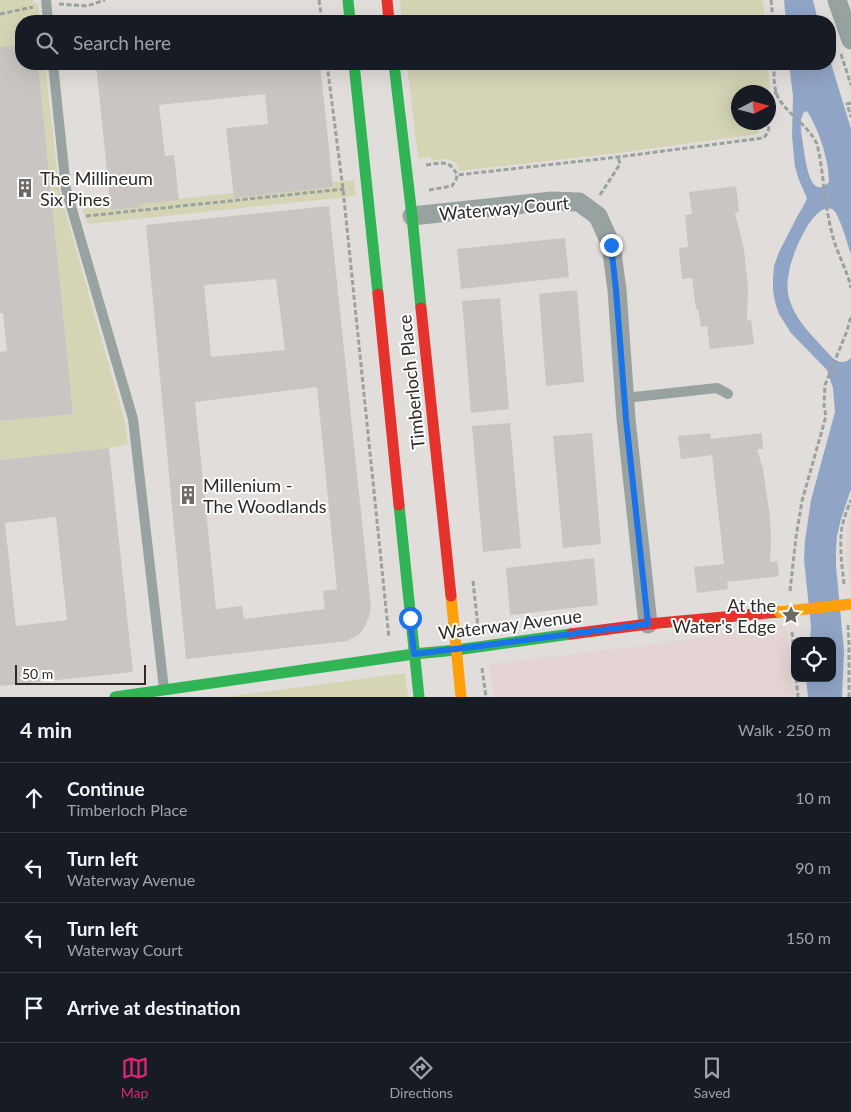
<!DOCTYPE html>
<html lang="en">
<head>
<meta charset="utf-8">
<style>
  body { margin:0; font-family:Lato,sans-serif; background:#242831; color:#f1f3f6 }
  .controls { position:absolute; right:15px; bottom:15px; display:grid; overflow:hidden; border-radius:10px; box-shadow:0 5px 20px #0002 }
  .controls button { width:45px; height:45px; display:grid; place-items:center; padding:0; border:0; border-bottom:1px solid #363941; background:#171b24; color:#f1f3f6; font:25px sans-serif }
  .compass { position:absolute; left:731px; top:85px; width:45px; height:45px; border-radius:50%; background:#171b24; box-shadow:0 5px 20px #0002; rotate:84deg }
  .scale { position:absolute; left:15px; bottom:12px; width:131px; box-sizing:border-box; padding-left:5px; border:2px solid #2e2b28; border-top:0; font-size:14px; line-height:18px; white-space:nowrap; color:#2e2b28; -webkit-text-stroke:4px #fff; paint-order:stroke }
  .stop { position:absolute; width:15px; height:15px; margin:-11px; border:4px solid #1a73e8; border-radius:50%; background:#fff }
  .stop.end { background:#1a73e8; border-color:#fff; box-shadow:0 1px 5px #0008 }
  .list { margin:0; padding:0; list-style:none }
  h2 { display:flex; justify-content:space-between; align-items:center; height:65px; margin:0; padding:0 20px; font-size:21px }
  h2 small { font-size:16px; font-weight:400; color:#9ea1a6 }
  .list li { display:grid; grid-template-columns:32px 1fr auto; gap:15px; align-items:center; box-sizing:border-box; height:70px; padding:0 20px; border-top:1px solid #363941 }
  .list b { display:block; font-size:19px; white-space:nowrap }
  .list p { margin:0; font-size:16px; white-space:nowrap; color:#9ea1a6 }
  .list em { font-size:16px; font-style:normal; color:#9ea1a6 }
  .icon { flex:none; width:28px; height:28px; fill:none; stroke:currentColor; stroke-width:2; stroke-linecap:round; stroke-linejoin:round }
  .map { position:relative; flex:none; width:851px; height:697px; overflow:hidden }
  .search { position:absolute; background:#171b24; box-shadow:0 5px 20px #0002; left:15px; right:15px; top:15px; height:55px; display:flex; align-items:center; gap:12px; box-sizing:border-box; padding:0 18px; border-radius:20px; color:#9ea1a6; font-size:19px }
  .sheet { height:345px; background:#171b24 }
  nav { display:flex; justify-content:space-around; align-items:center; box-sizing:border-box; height:70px; border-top:1px solid #363941; background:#171b24; font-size:14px; color:#9ea1a6 }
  nav a { display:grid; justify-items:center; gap:2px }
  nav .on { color:#db2777 }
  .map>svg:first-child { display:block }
</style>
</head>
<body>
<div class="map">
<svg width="851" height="697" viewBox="0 0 851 697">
  <rect width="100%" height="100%" fill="#e1ddda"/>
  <!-- commercial -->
  <g fill="#e4d4d4">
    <path d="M 851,510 L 851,586 L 849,586 L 846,545 L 847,521 Z"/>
    <path d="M 786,624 L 794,697 L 493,697 L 490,664 L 664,643 Z"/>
  </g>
  <!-- green -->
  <g fill="#d5d5b6">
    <path d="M 0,0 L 32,0 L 38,4 L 40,21 L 21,21 L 21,45 L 0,47 Z"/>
    <path d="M 400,0 L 763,0 L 765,21 L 402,21 Z"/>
    <path d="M 38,64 L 45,64 L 59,189 L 125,422 L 128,444 L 109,448 L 0,460 L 0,421 L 73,414 Z"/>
    <path d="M 407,64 L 768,64 L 770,90 L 764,92 L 738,92 L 738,122 L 761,123 L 758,134 L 618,153 L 460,171 L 455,162 L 445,159 L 431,161 L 431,157 L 418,158 Z"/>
    <path d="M 354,180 L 356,196 L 88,224 L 82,209 Z"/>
    <path d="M 405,673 L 408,697 L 225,697 Z"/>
  </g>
  <!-- water -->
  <g fill="#90a4c6" fill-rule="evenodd">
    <path d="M 784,0 L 813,0 L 818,21 L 786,21 Z"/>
    <path d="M 830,60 L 851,129 L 851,254 C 848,246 839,212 832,209 C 813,202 793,254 790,267 C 788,277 786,288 789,298 C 795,320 814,338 829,354 C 835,361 843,366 851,358 L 851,489 L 841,519 L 837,536 L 836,551 L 836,566 L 844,651 L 842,697 L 808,697 L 806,678 L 832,678 L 832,641 L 810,641 L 811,626 L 804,560 L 805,541 L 811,500 L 835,412 L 833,388 L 827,370 L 791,333 L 779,314 L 775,302 L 773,291 L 773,279 L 774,266 L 779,252 L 797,217 L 806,201 L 807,198 L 799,180 L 795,167 L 792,136 L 793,96 L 789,64 L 830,64 ZM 807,111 C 819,130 829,160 829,182 C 809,203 805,156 803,144 C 802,137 800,128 801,120 C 801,118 803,115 803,113 Z"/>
  </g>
  <!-- building -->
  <g fill="#c8c5c2" fill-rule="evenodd">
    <path d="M 21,45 L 21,64 L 38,64 L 73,414 L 0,421 L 0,352 L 7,351 L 3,313 L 0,313 L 0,47 Z"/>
    <path d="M 96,64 L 320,64 L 333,187 L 234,198 L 226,128 L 268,124 L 265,94 L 159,105 L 165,156 L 174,155 L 179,200 L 140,204 L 141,207 L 111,210 Z"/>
    <path d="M 736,186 L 739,212 L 735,213 L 744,249 L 748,288 L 747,321 L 751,320 L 754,344 L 710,349 L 707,326 L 701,327 L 698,309 L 696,309 L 692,278 L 682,279 L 679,248 L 688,247 L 685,215 L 692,214 L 689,192 Z"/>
    <path d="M 329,206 L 371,608 L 369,617 L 366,624 L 360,634 L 347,641 L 186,659 L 146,225 ZM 276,279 L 285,350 L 211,357 L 204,285 ZM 317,387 L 337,589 L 323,591 L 325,609 L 244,619 L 242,606 L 216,609 L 195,402 Z"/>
    <path d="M 565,238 L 569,277 L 461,289 L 457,249 Z"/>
    <path d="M 577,290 L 584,382 L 546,386 L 539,294 Z"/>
    <path d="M 500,298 L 509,409 L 471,413 L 462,301 Z"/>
    <path d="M 510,423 L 521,548 L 483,552 L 472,426 Z"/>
    <path d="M 592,433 L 601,544 L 563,548 L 553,436 Z"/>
    <path d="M 710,433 L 711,439 L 762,433 L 763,449 L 757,449 L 763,469 L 770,517 L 771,540 L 770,562 L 777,561 L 779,576 L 727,582 L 728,589 L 697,593 L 694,567 L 724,564 L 712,455 L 681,459 L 678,436 Z"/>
    <path d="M 109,448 L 133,672 L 0,686 L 0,460 ZM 56,517 L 67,620 L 16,626 L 5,523 Z"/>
    <path d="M 594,558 L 598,605 L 510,615 L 506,568 Z"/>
  </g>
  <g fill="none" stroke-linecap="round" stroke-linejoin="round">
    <!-- path -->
    <g stroke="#9aa29f" stroke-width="3" stroke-dasharray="5 2.5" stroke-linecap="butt">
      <path d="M 319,0 L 322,21"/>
      <path d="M 771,0 L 773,21"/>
      <path d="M 59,4 L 87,6 L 105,0"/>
      <path d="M 0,14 L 33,7"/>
      <path d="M 841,54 L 851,85"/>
      <path d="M 327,64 L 343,189 L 389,638"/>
      <path d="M 774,64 C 774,76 773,92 781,102 C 792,117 809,127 817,144 C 824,173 824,204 832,233 C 836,252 847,269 851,288"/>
      <path d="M 768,98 L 777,92"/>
      <path d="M 851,103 L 847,104 L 851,117"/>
      <path d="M 426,165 C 440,163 450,159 457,175"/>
      <path d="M 429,190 L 452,186 L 456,180 L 457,175 L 618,157 L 763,138 C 768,134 770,129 768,122"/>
      <path d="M 600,195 L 620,164 L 618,157"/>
      <path d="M 86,216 L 344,189"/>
      <path d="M 473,581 L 478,627"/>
      <path d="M 844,584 C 842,565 839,546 842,527 C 844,517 848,508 851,500"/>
      <path d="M 790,591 L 796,537 L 802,501 L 826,416 L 824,406 L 825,385 L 847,331 L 851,316"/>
      <path d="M 848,625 L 849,645 L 849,697"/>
      <path d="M 792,632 L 795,664"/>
      <path d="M 482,668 L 486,697"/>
      <path d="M 796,678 L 798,697"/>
    </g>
    <!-- lane -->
    <g stroke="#98a3a1" stroke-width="10">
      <path d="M 46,0 L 48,21"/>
      <path d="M 53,64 L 66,189 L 133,419 L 164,689"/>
      <path d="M 625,398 L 717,388 L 728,394"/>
    </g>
    <!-- street -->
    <g stroke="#98a3a1" stroke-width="19">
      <path d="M 837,0 L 851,40"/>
      <path d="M 412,216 L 552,201 L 579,202 L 598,216 L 611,245 L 617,290 L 626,419 L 648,624"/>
    </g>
    <!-- fast -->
    <g stroke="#30b455" stroke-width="11">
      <path d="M 348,0 L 350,21"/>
      <path d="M 354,64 L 378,294"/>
      <path d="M 394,64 L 412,216 L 421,308"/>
      <path d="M 399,505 L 419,697"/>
      <path d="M 115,697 L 414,654 L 456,650 L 571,634"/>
    </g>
    <!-- slow -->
    <path stroke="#ff9f0a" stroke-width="11" d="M 451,596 L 461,697"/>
    <!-- jam -->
    <g stroke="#e5322d" stroke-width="11">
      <path d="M 387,0 L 389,21"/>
      <path d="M 378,294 L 399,505"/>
      <path d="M 421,308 L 451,596"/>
      <path d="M 571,634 L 648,624 L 779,612"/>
    </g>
    <!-- slow-bridge -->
    <path stroke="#ff9f0a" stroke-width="11" d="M 779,612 L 851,604"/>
  </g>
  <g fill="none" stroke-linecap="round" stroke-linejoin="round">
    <!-- route -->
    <path stroke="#1a73e8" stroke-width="6" d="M 410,618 L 414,654 L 480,646 L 648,624 L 626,419 L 616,290 L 611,245"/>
  </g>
  <!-- icons -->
  <defs>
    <g id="building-bare" transform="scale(1.5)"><path d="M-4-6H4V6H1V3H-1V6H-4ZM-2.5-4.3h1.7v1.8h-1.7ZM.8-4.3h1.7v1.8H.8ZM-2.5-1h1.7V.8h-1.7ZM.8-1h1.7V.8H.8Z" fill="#6d6966" stroke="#fff" stroke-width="2.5" paint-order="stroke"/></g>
    <g id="sight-bare" transform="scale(1.5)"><path d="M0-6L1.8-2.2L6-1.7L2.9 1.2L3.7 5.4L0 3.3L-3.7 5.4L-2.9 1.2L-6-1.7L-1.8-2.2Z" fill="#6d6966" stroke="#fff" stroke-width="2.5" paint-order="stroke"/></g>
  </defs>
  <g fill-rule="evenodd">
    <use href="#building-bare" x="25" y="188"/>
    <use href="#building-bare" x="188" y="495"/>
    <use href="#sight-bare" x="791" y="615"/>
  </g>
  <g text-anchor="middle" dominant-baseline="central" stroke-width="4" stroke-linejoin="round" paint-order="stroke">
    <!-- poi labels -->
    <g font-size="18" fill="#2e2b28" stroke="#fff" text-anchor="start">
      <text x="40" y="178">The Millineum<tspan x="40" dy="21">Six Pines</tspan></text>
      <text x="203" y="485">Millenium -<tspan x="203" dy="21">The Woodlands</tspan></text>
      <text x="776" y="605" text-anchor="end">At the<tspan x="776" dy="21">Water's Edge</tspan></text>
    </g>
    <!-- street labels -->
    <g font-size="18" fill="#2e2b28" stroke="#fff">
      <text transform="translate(504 208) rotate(-5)">Waterway Court</text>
      <text transform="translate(411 382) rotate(-96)">Timberloch Place</text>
      <text transform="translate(510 624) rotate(-7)">Waterway Avenue</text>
    </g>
  </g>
</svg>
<div class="controls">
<button><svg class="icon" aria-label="locate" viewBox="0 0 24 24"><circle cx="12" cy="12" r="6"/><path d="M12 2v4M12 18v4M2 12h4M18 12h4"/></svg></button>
</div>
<svg class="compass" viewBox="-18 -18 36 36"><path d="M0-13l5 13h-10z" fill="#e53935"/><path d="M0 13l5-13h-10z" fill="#9ea1a6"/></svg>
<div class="scale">50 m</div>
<div class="stop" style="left:410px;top:618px"></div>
<div class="stop end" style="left:611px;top:245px"></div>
<div class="search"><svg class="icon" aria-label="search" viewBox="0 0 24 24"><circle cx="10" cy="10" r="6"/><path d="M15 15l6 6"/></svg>Search here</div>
</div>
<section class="sheet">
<h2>4 min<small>Walk · 250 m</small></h2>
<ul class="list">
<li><svg class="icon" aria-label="ahead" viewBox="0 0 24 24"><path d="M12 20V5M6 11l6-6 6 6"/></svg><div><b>Continue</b><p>Timberloch Place</p></div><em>10 m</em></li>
<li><svg class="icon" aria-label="left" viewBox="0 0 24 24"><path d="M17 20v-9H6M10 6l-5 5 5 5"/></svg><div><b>Turn left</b><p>Waterway Avenue</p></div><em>90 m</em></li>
<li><svg class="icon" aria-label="left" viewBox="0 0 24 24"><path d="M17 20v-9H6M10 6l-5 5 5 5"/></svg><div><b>Turn left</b><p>Waterway Court</p></div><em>150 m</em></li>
<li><svg class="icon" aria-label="arrive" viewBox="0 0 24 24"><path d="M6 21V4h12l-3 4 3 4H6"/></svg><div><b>Arrive at destination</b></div></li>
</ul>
</section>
<nav>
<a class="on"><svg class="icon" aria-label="map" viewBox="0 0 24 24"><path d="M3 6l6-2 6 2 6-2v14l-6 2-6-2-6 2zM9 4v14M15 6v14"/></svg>Map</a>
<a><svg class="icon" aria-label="directions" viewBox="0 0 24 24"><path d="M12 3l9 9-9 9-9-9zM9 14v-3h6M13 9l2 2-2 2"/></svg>Directions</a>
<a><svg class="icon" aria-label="saved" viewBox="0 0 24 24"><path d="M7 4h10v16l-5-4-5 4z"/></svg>Saved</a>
</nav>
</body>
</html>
